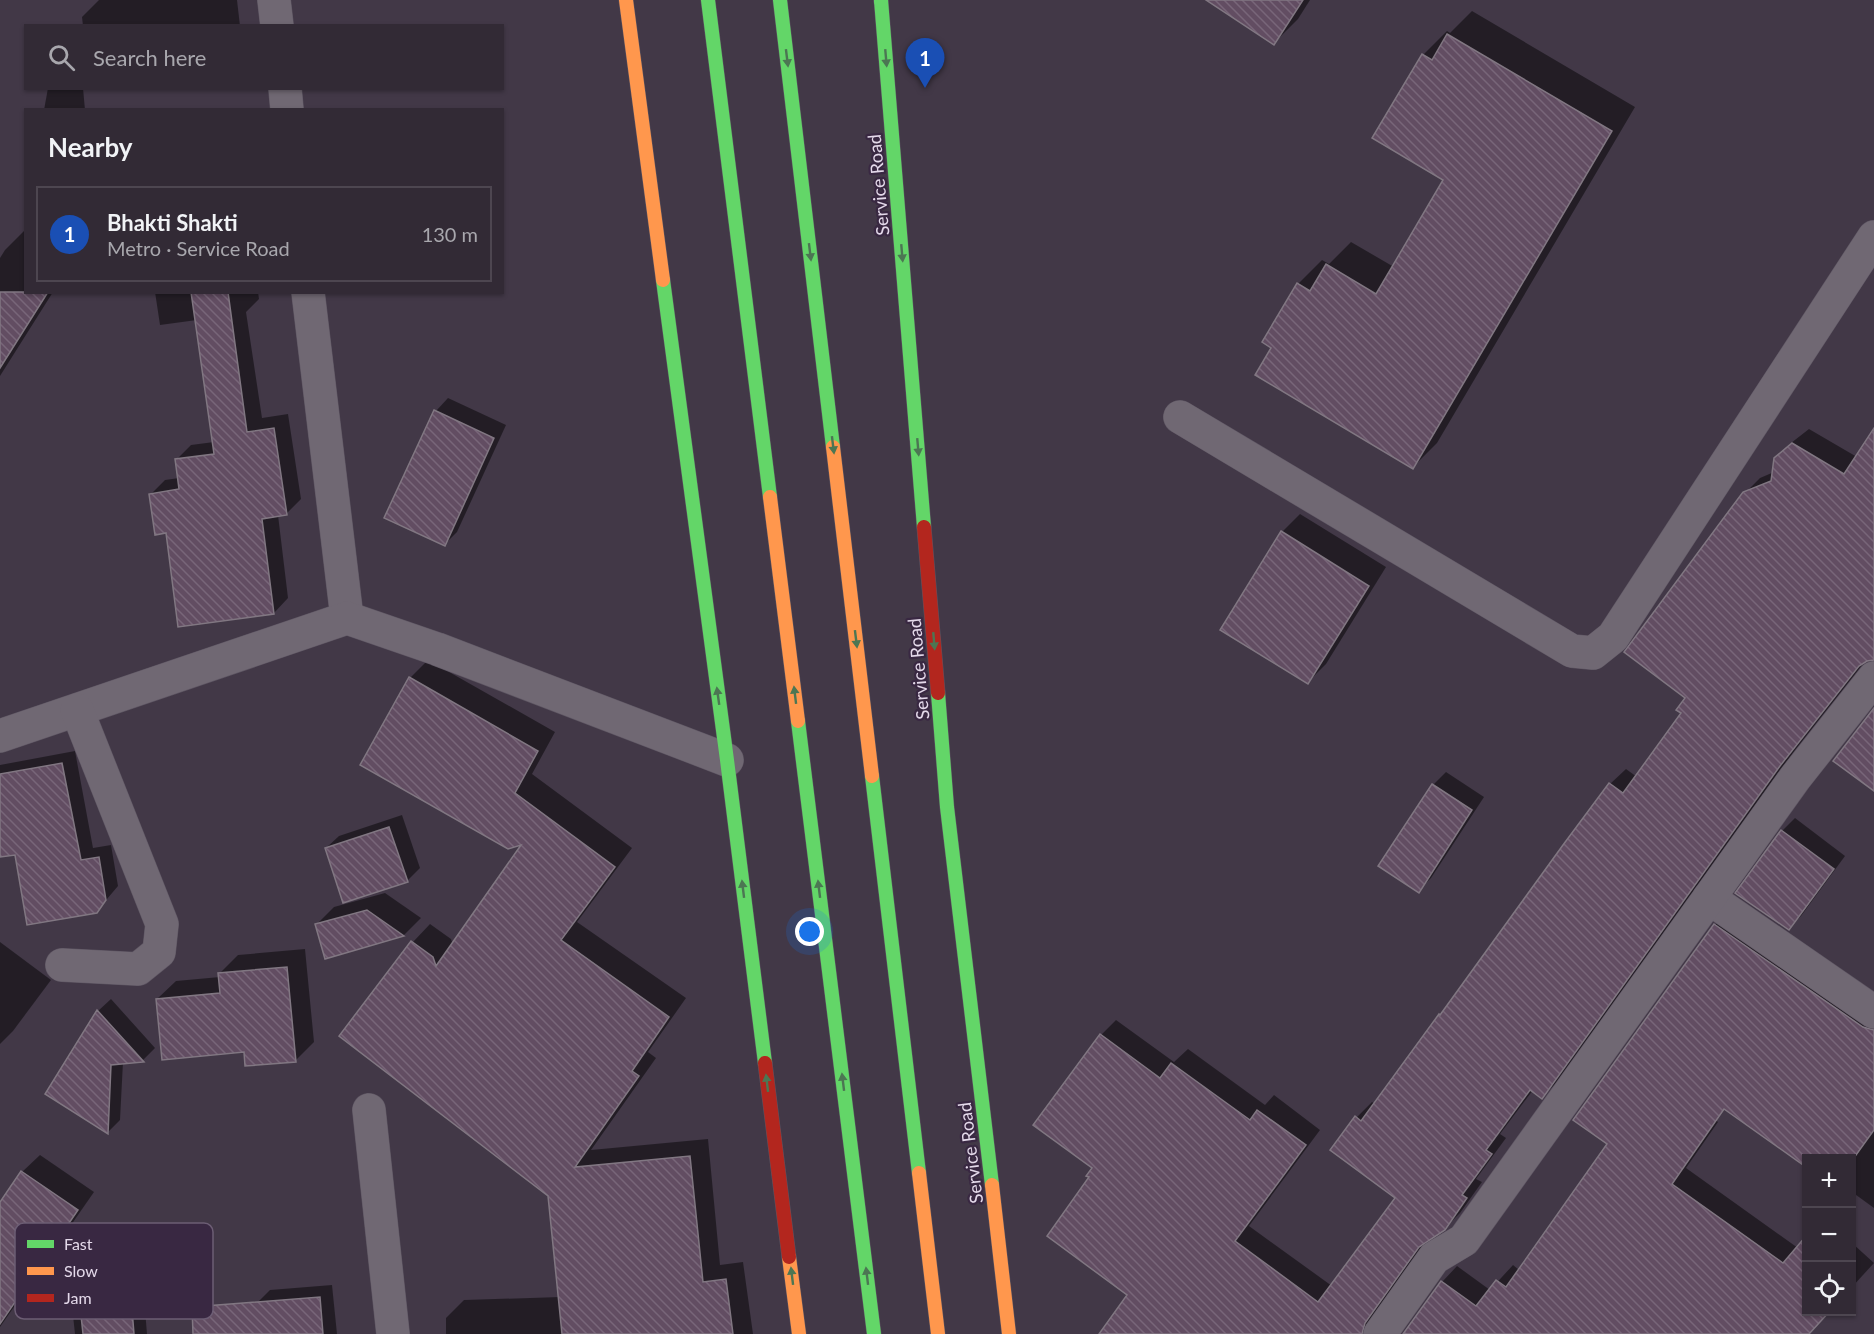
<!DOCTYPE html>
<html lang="en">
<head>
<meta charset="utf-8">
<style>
  body { margin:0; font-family:Lato,sans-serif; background:#3d3641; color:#f1f3f6 }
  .controls { position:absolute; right:18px; bottom:18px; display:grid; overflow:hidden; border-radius:0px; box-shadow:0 2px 4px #0004 }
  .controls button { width:54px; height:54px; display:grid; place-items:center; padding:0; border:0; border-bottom:2px solid #4d4650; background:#322a35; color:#f1f3f6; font:30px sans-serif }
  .you { position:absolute; left:810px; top:932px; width:21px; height:21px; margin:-15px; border:4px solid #fff; border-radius:50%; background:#1a73e8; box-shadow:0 0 0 9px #1a73e833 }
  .badge { display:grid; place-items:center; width:39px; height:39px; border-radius:50%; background:#1a73e8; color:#fff; font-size:20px; font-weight:700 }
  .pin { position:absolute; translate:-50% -50px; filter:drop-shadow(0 2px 3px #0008) }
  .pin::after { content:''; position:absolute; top:32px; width:21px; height:18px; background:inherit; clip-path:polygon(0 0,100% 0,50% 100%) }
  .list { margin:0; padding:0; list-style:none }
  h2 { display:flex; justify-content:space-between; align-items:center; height:78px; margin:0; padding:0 24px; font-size:26px }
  h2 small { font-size:20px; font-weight:400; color:#a8a7ad }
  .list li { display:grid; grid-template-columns:39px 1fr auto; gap:18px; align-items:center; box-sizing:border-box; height:96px; margin:0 12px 12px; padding:0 12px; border:2px solid #4d4650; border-radius:0px }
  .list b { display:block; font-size:22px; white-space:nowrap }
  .list p { margin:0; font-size:20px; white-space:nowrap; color:#a8a7ad }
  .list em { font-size:20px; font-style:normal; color:#a8a7ad }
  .icon { flex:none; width:33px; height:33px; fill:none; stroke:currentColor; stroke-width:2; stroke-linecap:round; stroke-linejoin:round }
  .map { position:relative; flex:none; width:1874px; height:1334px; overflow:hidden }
  .search { position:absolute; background:#322a35; box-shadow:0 2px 4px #0004; left:24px; top:24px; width:480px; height:66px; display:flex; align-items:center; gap:15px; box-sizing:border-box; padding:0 21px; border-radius:0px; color:#a8a7ad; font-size:22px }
  .panel { position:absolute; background:#322a35; box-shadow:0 2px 4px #0004; left:24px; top:108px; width:480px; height:186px; border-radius:0px }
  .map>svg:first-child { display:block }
</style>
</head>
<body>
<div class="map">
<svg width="1874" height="1334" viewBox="0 0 1874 1334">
  <defs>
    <pattern id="building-back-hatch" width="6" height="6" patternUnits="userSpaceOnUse" patternTransform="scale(1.5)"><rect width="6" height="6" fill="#624d62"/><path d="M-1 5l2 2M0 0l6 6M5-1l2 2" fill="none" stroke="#786679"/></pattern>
  </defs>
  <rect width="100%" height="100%" fill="#423847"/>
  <!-- shadow -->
  <g fill="#0007">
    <path d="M 99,0 L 237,0 L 240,26 L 83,26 L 82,17 Z"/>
    <path d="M 1209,0 L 1310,0 L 1298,19 L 1274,43 Z"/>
    <path d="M 1472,11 L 1635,107 L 1437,443 L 1413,467 L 1273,347 L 1298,284 L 1322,260 L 1329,264 L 1351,242 L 1394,267 L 1445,179 L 1423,55 L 1447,31 L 1450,33 Z"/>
    <path d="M 48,88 L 83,88 L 85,110 L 44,110 Z"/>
    <path d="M 24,231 L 26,232 L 26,292 L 53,292 L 0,376 L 0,258 L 5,250 Z"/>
    <path d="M 155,292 L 258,292 L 259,299 L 246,312 L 262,418 L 288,414 L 301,499 L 287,513 L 278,515 L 288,598 L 274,613 L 168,532 L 150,495 L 165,480 L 179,478 L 176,460 L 191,445 L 214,442 L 197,320 L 160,325 Z"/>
    <path d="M 448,398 L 506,425 L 457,532 L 445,544 L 436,411 Z"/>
    <path d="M 1809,429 L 1857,457 L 1874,447 L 1874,658 L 1866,660 L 1795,750 L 1557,1082 L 1542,1097 L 1533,1090 L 1500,1134 L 1506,1138 L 1476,1179 L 1482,1182 L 1460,1213 L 1444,1229 L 1427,1240 L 1380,1306 L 1384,1334 L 1101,1334 L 1129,1295 L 1091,1177 L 1094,1168 L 1101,1035 L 1116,1020 L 1174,1062 L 1188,1049 L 1265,1105 L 1274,1095 L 1320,1130 L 1249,1226 L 1332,1286 L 1397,1198 L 1332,1150 L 1357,1117 L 1372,1102 L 1375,1104 L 1610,784 L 1626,769 L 1637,777 L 1683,713 L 1745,493 L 1760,478 L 1774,472 L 1775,459 L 1791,443 Z"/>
    <path d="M 1300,514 L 1386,567 L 1326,664 L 1308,682 L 1282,532 Z"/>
    <path d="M 428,660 L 555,732 L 532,774 L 632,848 L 577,922 L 686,998 L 648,1052 L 656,1058 L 591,1150 L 708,1139 L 720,1265 L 743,1262 L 753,1334 L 446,1334 L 446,1318 L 464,1300 L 560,1297 L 550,1196 L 413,942 L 430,924 L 451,939 L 453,945 L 525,842 L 410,678 Z"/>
    <path d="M 75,751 L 93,848 L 111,845 L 118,886 L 96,912 L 0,841 L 0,765 Z"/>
    <path d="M 1446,772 L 1484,797 L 1431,878 L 1418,891 L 1380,866 L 1433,785 Z"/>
    <path d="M 402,815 L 420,868 L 407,881 L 326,848 L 339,836 Z"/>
    <path d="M 1795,818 L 1845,856 L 1801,916 L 1788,928 L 1782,831 Z"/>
    <path d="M 385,893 L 421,918 L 404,935 L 326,957 L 316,925 L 334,907 Z"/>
    <path d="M 1730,910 L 1874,1009 L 1874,1208 L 1852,1192 L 1852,1158 L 1806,1158 L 1806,1162 L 1714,1099 L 1705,1111 L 1718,1122 L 1686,1168 L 1798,1248 L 1806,1239 L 1806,1312 L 1808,1334 L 1405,1334 L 1442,1282 L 1457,1266 L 1490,1290 L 1513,1265 L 1519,1270 L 1609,1144 L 1715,925 Z"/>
    <path d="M 0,942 L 51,980 L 13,1031 L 0,1044 Z"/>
    <path d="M 305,949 L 314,1042 L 296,1060 L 246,1050 L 157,999 L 176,981 L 220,977 L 219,974 L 238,955 Z"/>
    <path d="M 111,999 L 155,1048 L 143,1060 L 123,1062 L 120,1120 L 108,1132 L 47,1093 L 98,1011 Z"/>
    <path d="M 40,1155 L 94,1192 L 0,1327 L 0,1205 L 22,1172 Z"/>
    <path d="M 1852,1243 L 1874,1263 L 1852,1287 Z"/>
    <path d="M 142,1273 L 147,1334 L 75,1334 L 70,1288 L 83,1275 Z"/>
    <path d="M 332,1285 L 337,1334 L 260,1334 L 257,1303 L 270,1290 Z"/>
  </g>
  <!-- building -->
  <g fill="url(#building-back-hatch)" stroke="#817782" stroke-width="1.5">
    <path d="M 1206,0 L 1303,0 L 1274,45 Z"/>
    <path d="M 1447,34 L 1612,131 L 1413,469 L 1255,375 L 1271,348 L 1262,342 L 1297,283 L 1310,291 L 1326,264 L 1376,294 L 1443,180 L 1372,138 L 1422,54 L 1432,60 Z"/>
    <path d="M 0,292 L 48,292 L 0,368 Z"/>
    <path d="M 191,292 L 228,292 L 247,432 L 274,428 L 287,515 L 262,519 L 274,614 L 178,627 L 166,533 L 155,535 L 149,494 L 179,489 L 175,459 L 214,454 Z"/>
    <path d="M 434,410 L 494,438 L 445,546 L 384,518 Z"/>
    <path d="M 1874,428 L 1874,660 L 1867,661 L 1859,666 L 1780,766 L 1542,1099 L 1530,1090 L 1486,1150 L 1492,1154 L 1462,1195 L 1467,1198 L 1445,1230 L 1419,1247 L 1365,1323 L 1362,1334 L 1099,1334 L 1127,1295 L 1047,1236 L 1089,1177 L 1086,1176 L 1092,1168 L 1033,1125 L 1100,1034 L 1160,1078 L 1171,1063 L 1250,1120 L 1257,1110 L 1306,1145 L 1235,1241 L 1318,1302 L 1395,1198 L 1330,1150 L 1355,1116 L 1361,1121 L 1439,1014 L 1440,1015 L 1563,845 L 1609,783 L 1623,793 L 1681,713 L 1676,710 L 1685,698 L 1624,652 L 1743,492 L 1771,481 L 1774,458 L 1792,443 L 1844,474 Z"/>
    <path d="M 1281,531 L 1369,586 L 1308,684 L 1220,630 Z"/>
    <path d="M 409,677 L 538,751 L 515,793 L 615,867 L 561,940 L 669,1017 L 632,1071 L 639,1076 L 575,1167 L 690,1156 L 703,1282 L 726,1279 L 733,1334 L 562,1334 L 548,1196 L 339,1036 L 411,941 L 433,957 L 436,966 L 521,845 L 508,849 L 360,765 Z"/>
    <path d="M 1874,708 L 1874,791 L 1833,761 Z"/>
    <path d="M 62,763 L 81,860 L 99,857 L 106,900 L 97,913 L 27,925 L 15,855 L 0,857 L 0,774 Z"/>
    <path d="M 1432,784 L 1472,810 L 1419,893 L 1378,866 Z"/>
    <path d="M 389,827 L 408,882 L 343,903 L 325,848 Z"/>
    <path d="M 1781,830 L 1834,869 L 1789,930 L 1735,893 Z"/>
    <path d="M 367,910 L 404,936 L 325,959 L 315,924 Z"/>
    <path d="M 1714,924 L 1863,1027 L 1874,1030 L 1874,1130 L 1851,1162 L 1851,1158 L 1806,1158 L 1806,1167 L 1724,1109 L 1672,1184 L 1783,1263 L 1806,1236 L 1806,1311 L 1830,1311 L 1809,1334 L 1403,1334 L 1441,1281 L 1476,1306 L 1496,1280 L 1506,1287 L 1607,1144 L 1573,1120 Z"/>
    <path d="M 287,967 L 296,1062 L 245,1066 L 244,1052 L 162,1060 L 156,999 L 220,993 L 218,973 Z"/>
    <path d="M 97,1010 L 144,1062 L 111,1065 L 108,1134 L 45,1094 Z"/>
    <path d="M 21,1171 L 78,1210 L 0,1324 L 0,1202 Z"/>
    <path d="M 130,1285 L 134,1334 L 83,1334 L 78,1287 Z"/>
    <path d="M 320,1297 L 323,1334 L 193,1334 L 192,1307 Z"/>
  </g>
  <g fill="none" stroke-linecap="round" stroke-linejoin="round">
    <!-- street casing -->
    <g stroke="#5d5562" stroke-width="34">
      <g id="street">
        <path d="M 274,0 L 277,26"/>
        <path d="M 285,88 L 287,110"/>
        <path d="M 308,292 L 347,618"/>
        <path d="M 1180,417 L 1572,651 L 1593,653 L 1613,637 L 1874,237"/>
        <path d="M 0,736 L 347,618 L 437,649 L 727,760"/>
        <path d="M 1709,898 L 1874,1012"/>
        <path d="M 62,965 L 138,969 L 159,952 L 162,924 L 77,710"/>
        <path d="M 369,1110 L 393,1334"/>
        <path d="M 1380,1334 L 1434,1258 L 1464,1240 L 1795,778 L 1874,678"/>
      </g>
    </g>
    <!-- fast casing -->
    <g stroke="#5d5562" stroke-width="15">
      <g id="fast">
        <path d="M 708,0 L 770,497"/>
        <path d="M 780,0 L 833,447"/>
        <path d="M 881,0 L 924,527"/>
        <path d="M 881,0 L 881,1"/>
        <path d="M 663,280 L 727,760 L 765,1063"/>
        <path d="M 938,693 L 947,807 L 992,1185"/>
        <path d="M 798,721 L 874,1334"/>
        <path d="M 872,776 L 919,1173"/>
      </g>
    </g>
    <!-- slow casing -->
    <g stroke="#5d5562" stroke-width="15">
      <g id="slow">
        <path d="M 626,0 L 663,280"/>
        <path d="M 833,447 L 872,776"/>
        <path d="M 770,497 L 798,721"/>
        <path d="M 919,1173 L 938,1334"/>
        <path d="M 992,1185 L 1009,1334"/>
        <path d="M 789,1257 L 799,1334"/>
      </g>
    </g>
    <!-- jam casing -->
    <g stroke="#5d5562" stroke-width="15">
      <g id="jam">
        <path d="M 924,527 L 938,693"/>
        <path d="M 765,1063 L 789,1257"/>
      </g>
    </g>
    <!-- street -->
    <use href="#street" stroke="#706873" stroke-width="33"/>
    <!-- fast -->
    <use href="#fast" stroke="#63d668" stroke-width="14"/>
    <!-- slow -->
    <use href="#slow" stroke="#ff974d" stroke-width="14"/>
    <!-- jam -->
    <use href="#jam" stroke="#b3261e" stroke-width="14"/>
  </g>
  <!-- one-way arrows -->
  <defs><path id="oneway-solid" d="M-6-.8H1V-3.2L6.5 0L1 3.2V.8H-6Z" transform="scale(1.5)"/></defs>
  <g fill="#4c7653">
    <use href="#oneway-solid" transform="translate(787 58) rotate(83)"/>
    <use href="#oneway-solid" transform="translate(886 58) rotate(85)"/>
    <use href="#oneway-solid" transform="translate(810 252) rotate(83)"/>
    <use href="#oneway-solid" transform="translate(902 253) rotate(85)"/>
    <use href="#oneway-solid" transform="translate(833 445) rotate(83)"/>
    <use href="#oneway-solid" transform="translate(918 447) rotate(85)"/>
    <use href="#oneway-solid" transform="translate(856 639) rotate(83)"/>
    <use href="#oneway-solid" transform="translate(934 641) rotate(85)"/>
    <use href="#oneway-solid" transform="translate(795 695) rotate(-97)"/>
    <use href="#oneway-solid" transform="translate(718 696) rotate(-98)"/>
    <use href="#oneway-solid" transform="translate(743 889) rotate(-97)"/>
    <use href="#oneway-solid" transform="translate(819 889) rotate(-97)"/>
    <use href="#oneway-solid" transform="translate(843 1082) rotate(-97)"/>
    <use href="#oneway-solid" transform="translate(767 1083) rotate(-97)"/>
    <use href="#oneway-solid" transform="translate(792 1276) rotate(-97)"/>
    <use href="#oneway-solid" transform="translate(867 1276) rotate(-97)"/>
  </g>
  <g text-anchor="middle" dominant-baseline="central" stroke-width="4.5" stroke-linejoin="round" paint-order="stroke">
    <!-- street labels -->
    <g font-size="18" fill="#e4d9ea" stroke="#392842">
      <text transform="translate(878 185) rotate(-95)">Service Road</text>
      <text transform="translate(918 669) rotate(-95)">Service Road</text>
      <text transform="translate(970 1153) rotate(-97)">Service Road</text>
    </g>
  </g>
  <!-- legend -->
  <rect x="15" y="1223" width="198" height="96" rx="9" fill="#392842" stroke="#6c5d74" stroke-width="1.5"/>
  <rect x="27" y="1240" width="27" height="8" fill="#63d668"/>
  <rect x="27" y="1267" width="27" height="8" fill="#ff974d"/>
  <rect x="27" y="1294" width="27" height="8" fill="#b3261e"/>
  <g font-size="16" fill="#e4d9ea">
    <text x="64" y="1250">Fast</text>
    <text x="64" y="1277">Slow</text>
    <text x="64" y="1304">Jam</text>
  </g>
</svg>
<div class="controls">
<button>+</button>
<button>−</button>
<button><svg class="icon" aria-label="locate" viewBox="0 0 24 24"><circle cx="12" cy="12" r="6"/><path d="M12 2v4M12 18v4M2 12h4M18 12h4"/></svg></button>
</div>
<div class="you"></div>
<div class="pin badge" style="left:925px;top:88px;background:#1a4fb4">1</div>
<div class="search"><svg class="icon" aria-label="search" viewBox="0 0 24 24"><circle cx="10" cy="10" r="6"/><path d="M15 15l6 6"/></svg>Search here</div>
<section class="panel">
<h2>Nearby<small></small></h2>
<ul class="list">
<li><span class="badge" style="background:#1a4fb4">1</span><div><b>Bhakti Shakti</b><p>Metro · Service Road</p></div><em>130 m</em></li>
</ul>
</section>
</div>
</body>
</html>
